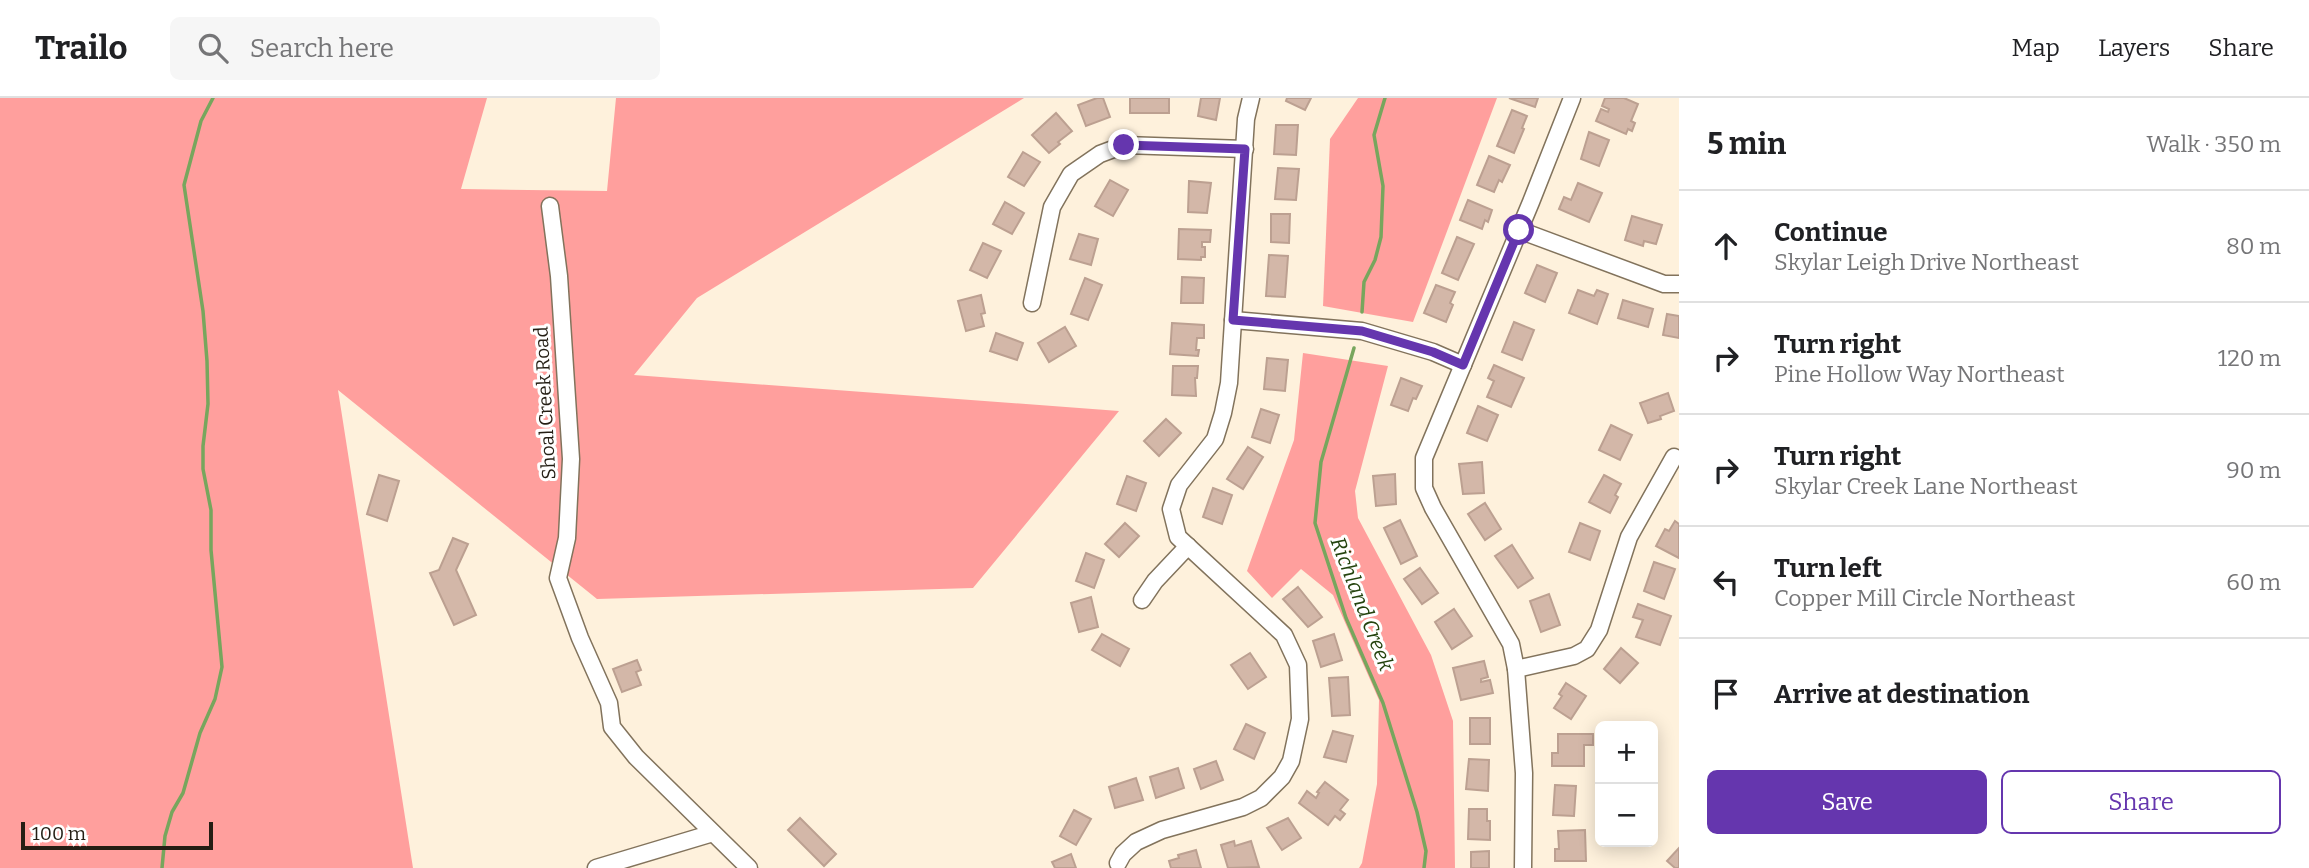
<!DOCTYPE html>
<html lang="en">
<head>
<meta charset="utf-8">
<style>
  body { margin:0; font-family:Bitter,serif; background:#f6f6f6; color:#202124 }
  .controls { position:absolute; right:21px; bottom:21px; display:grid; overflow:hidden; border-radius:10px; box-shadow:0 4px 18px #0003 }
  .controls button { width:63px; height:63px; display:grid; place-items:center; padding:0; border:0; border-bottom:2px solid #e0e0e0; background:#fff; color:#202124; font:35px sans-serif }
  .scale { position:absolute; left:21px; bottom:18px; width:192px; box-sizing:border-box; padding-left:7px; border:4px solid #241e14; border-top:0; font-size:19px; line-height:24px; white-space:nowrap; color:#241e14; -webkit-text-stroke:5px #fff; paint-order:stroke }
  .stop { position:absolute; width:21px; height:21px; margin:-16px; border:5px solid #6536ae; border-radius:50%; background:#fff }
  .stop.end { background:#6536ae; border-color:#fff; box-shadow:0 2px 7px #0008 }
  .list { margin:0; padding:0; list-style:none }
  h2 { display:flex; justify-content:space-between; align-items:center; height:91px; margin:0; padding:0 28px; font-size:30px }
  h2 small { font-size:23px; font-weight:400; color:#757577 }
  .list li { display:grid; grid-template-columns:46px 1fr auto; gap:21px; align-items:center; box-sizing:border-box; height:112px; padding:0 28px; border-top:2px solid #e0e0e0 }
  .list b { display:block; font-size:26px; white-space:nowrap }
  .list p { margin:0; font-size:23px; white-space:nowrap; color:#757577 }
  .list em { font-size:23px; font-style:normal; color:#757577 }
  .actions { display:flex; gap:14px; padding:21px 28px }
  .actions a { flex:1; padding:16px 0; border:2px solid #6536ae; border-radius:10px; text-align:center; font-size:24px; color:#6536ae }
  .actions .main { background:#6536ae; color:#fff }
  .icon { flex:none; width:38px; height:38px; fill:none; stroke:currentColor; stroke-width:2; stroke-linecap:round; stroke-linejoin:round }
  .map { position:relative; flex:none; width:1679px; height:770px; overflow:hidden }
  header { display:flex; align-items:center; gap:42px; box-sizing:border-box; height:98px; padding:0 35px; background:#fff; border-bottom:2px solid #e0e0e0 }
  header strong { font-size:33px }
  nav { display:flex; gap:38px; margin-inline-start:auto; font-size:24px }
  .search { width:490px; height:63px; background:#f6f6f6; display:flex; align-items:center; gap:18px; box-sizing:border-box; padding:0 24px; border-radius:10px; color:#757577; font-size:26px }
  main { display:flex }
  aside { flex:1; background:#fff }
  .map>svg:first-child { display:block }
</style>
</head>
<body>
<header>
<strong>Trailo</strong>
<div class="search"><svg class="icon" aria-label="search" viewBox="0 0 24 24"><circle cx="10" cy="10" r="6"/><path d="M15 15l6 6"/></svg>Search here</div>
<nav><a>Map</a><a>Layers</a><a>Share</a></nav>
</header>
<main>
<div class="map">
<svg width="1679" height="770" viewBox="0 0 1679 770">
  <rect width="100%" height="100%" fill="#fef1dc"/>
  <!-- forest -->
  <g fill="#ff9f9d">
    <path d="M 0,0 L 487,0 L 461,91 L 607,93 L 616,0 L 1024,0 L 697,200 L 634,277 L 1119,313 L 973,490 L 597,501 L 338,292 L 413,770 L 0,770 Z"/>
    <path d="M 1358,0 L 1497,0 L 1413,224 L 1323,208 L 1330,41 Z"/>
    <path d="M 1303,255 L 1388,268 L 1355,393 L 1358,420 L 1431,557 L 1453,623 L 1455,770 L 1359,770 L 1362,765 L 1377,686 L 1379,602 L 1333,497 L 1301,471 L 1272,500 L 1247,473 L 1294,342 Z"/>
  </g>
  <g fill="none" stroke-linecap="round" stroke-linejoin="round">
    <!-- stream -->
    <g stroke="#77a65d" stroke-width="3.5">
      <path d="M 1362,214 L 1364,184 L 1375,162 L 1381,139 L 1383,88 L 1374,37 L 1385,0"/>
      <path d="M 1354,250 L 1321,364 L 1315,425 L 1346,520 L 1383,605 L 1417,714 L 1426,753 L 1424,770"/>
      <path d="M 162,770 L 165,738 L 172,714 L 183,695 L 200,635 L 215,601 L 222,569 L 211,452 L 211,412 L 203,371 L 203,348 L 208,306 L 207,263 L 203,213 L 184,87 L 201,23 L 213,0"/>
    </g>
  </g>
  <!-- building -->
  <g fill="#d3b7a8" stroke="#bca091" stroke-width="2">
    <path d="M 1097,0 L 1103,0 L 1110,19 L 1086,28 L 1078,7 Z"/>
    <rect x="1130" y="0" width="39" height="15"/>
    <path d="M 1201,0 L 1220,0 L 1216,22 L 1198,18 Z"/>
    <path d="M 1287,0 L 1311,0 L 1305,12 L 1286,3 Z"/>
    <path d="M 1509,0 L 1538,0 L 1535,9 Z"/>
    <path d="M 1605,0 L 1624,0 L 1638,6 L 1631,23 L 1635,25 L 1632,33 L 1628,31 L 1626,36 L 1596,23 L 1601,11 L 1608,14 L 1609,11 L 1602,8 Z"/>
    <path d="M 1512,12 L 1527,18 L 1522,30 L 1524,31 L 1514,55 L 1497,48 Z"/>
    <path d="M 1056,15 L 1072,33 L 1058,44 L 1060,46 L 1049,55 L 1032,37 Z"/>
    <path d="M 1276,27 L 1298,27 L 1296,57 L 1274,56 Z"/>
    <path d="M 1589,34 L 1609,42 L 1599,68 L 1581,61 Z"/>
    <path d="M 1023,54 L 1040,64 L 1024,88 L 1008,79 Z"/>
    <path d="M 1489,58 L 1510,67 L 1502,84 L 1499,82 L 1494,94 L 1477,87 Z"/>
    <path d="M 1278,70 L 1299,71 L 1296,102 L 1275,101 Z"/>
    <path d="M 1110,82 L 1128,92 L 1113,118 L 1095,108 Z"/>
    <path d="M 1189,83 L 1211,85 L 1207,115 L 1188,114 Z"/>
    <path d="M 1578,85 L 1602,95 L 1589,124 L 1559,111 L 1564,99 L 1571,102 Z"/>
    <path d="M 1468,102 L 1492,112 L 1488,124 L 1485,122 L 1482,131 L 1460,122 Z"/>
    <path d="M 1005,104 L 1024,115 L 1012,136 L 993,126 Z"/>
    <path d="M 1271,116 L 1290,116 L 1289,145 L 1271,144 Z"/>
    <path d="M 1632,118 L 1662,127 L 1656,146 L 1644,143 L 1643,148 L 1625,142 Z"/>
    <path d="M 1179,131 L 1211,132 L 1210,144 L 1202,144 L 1202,149 L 1205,149 L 1205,159 L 1201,159 L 1201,162 L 1178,161 Z"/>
    <path d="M 1079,136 L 1098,141 L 1091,167 L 1070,161 Z"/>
    <path d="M 1457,139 L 1474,146 L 1458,182 L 1442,175 Z"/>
    <path d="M 983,145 L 1001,153 L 987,180 L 970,172 Z"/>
    <path d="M 1269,157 L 1288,158 L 1285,199 L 1266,198 Z"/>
    <path d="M 1537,167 L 1557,175 L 1545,204 L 1525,195 Z"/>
    <path d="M 1182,179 L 1204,180 L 1203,205 L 1181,205 Z"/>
    <path d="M 1085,180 L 1102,187 L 1088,222 L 1071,216 Z"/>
    <path d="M 1436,187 L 1455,194 L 1450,205 L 1453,207 L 1446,224 L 1424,215 Z"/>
    <path d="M 1578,192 L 1594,198 L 1597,192 L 1608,196 L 1597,226 L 1569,215 Z"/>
    <path d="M 981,197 L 985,215 L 981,216 L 984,228 L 966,233 L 958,203 Z"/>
    <path d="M 1623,202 L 1653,211 L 1648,229 L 1618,220 Z"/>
    <path d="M 1667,216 L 1679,218 L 1679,240 L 1663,237 Z"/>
    <path d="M 1514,224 L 1534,232 L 1522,262 L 1502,254 Z"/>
    <path d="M 1172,225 L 1204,227 L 1204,240 L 1197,240 L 1196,252 L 1199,252 L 1198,258 L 1170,256 Z"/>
    <path d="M 1065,229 L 1076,248 L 1049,264 L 1038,245 Z"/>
    <path d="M 996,235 L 1023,245 L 1017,262 L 990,253 Z"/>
    <path d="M 1267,260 L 1288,262 L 1285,293 L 1264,291 Z"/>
    <path d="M 1494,267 L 1524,280 L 1511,309 L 1487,299 L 1494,283 L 1488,280 Z"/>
    <path d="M 1173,268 L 1198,268 L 1197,280 L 1195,280 L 1196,298 L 1172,297 Z"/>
    <path d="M 1401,280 L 1422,288 L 1416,301 L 1413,300 L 1408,313 L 1391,307 Z"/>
    <path d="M 1668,295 L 1674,313 L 1660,318 L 1661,321 L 1648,325 L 1640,305 Z"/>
    <path d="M 1478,308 L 1498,317 L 1487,343 L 1467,335 Z"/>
    <path d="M 1261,311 L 1279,317 L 1270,345 L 1252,339 Z"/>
    <path d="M 1166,321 L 1181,335 L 1159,358 L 1144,343 Z"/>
    <path d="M 1611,327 L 1632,337 L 1620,362 L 1599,352 Z"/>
    <path d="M 1248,349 L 1263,359 L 1243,391 L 1227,381 Z"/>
    <path d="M 1482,364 L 1484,395 L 1463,396 L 1459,366 Z"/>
    <path d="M 1395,376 L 1396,406 L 1376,408 L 1373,378 Z"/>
    <path d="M 379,377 L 399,383 L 387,423 L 367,416 Z"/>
    <path d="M 1604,377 L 1621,386 L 1615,397 L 1618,399 L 1610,415 L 1589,404 Z"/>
    <path d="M 1127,378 L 1146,385 L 1136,413 L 1117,406 Z"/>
    <path d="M 1213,390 L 1232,397 L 1222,426 L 1203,419 Z"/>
    <path d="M 1485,405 L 1501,431 L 1485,442 L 1468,416 Z"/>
    <path d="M 1400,422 L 1417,458 L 1401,466 L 1384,430 Z"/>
    <path d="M 1675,423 L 1679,426 L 1679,460 L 1656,448 L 1665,431 L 1669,433 Z"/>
    <path d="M 1125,425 L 1139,438 L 1119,459 L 1105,446 Z"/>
    <path d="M 1580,425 L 1600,433 L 1590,462 L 1569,454 Z"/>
    <path d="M 453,440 L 468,446 L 456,472 L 476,517 L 454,527 L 430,475 L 439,472 Z"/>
    <path d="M 1512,447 L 1533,480 L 1518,490 L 1495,458 Z"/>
    <path d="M 1086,455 L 1104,462 L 1094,490 L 1076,483 Z"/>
    <path d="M 1654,464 L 1675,471 L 1664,501 L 1644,493 Z"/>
    <path d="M 1420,470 L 1438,495 L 1422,506 L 1404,481 Z"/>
    <path d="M 1298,489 L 1322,519 L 1308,529 L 1283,501 Z"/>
    <path d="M 1549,496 L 1560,527 L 1541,534 L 1530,503 Z"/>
    <path d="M 1091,499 L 1098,529 L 1079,534 L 1071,505 Z"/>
    <path d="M 1638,506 L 1671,518 L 1660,547 L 1636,539 L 1643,522 L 1633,519 Z"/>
    <path d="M 1454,511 L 1472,538 L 1452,551 L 1435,524 Z"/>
    <path d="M 1102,536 L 1129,551 L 1120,568 L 1092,552 Z"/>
    <path d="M 1334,536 L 1342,562 L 1321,569 L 1313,543 Z"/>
    <path d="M 1621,550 L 1638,565 L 1620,585 L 1604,571 Z"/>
    <path d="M 1250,555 L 1266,579 L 1248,591 L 1231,567 Z"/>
    <path d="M 637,562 L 641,572 L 636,574 L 641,587 L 622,594 L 613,571 Z"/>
    <path d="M 1484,563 L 1488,579 L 1481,581 L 1481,584 L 1490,582 L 1493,595 L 1461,602 L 1453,570 Z"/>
    <path d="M 1348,579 L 1350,617 L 1332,618 L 1329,580 Z"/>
    <path d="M 1566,585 L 1586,598 L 1571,621 L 1554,610 L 1562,598 L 1559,596 Z"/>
    <rect x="1470" y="620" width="20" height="26"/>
    <path d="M 1246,626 L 1265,635 L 1254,661 L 1234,651 Z"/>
    <path d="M 1333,633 L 1353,638 L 1346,664 L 1324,659 Z"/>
    <path d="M 1558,636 L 1593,636 L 1593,647 L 1584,647 L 1584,668 L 1552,668 L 1552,655 L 1558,655 Z"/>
    <path d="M 1469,661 L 1489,662 L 1488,693 L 1466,691 Z"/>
    <path d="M 1216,663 L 1223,682 L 1201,691 L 1194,671 Z"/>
    <path d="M 1178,670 L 1184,690 L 1156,700 L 1150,679 Z"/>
    <path d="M 1136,680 L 1143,702 L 1115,710 L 1109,689 Z"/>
    <path d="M 1325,684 L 1348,702 L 1340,712 L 1345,716 L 1340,722 L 1335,718 L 1328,727 L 1299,705 L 1307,693 L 1316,700 L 1319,695 L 1317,694 Z"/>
    <path d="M 1555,687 L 1576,688 L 1574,718 L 1553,717 Z"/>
    <path d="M 1469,711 L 1487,711 L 1487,723 L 1490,723 L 1490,742 L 1468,741 Z"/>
    <path d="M 1074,712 L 1091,721 L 1076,747 L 1060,738 Z"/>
    <path d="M 800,720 L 836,756 L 824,768 L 788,732 Z"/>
    <path d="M 1288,720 L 1301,740 L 1282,752 L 1267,730 Z"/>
    <path d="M 1585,732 L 1586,763 L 1555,763 L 1555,751 L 1559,751 L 1558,733 Z"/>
    <path d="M 1234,743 L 1235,748 L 1251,743 L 1259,769 L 1228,770 L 1221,747 Z"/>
    <path d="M 1679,750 L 1679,770 L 1675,770 L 1667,763 Z"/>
    <path d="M 1196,752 L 1201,770 L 1171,770 L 1169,763 L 1179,760 L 1178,757 Z"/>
    <path d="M 1489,753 L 1489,770 L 1471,770 L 1471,754 Z"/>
    <path d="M 1071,756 L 1076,770 L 1055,770 L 1052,764 Z"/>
  </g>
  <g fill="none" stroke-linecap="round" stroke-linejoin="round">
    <!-- minor casing -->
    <g stroke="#82735c" stroke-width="19">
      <g id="minor">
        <path d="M 550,108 L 559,178 L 571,361 L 567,440 L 558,480 L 580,540 L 609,605 L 612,629 L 636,659 L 749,770"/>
        <path d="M 1519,132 L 1664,186 L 1679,186"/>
        <path d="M 1032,205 L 1052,109 L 1071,76 L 1100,56 L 1124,47 L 1245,51"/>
        <path d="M 1233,222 L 1362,233 L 1433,254 L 1463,267"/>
        <path d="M 1142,502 L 1155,483 L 1188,448"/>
        <path d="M 1516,571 L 1574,558 L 1587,551 L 1599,532 L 1629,439 L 1674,359"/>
        <path d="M 1118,765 L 1123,756 L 1136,744 L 1162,732 L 1243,709 L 1261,700 L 1282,679 L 1291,663 L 1300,621 L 1298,567 L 1284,537 L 1178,439 L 1171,411 L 1179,387 L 1215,341 L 1223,315 L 1229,285 L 1246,21 L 1251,0"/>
        <path d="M 596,770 L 713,735"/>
        <path d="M 1523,770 L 1524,675 L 1516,571 L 1511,546 L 1433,410 L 1424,390 L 1424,360 L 1531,104 L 1572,0"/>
      </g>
    </g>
    <!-- minor -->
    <use href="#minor" stroke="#fff" stroke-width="16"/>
  </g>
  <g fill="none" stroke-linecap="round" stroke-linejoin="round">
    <!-- route -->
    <path stroke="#6536ae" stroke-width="9" d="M 1124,47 L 1245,51 L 1233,222 L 1362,233 L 1433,254 L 1463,267 L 1519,132"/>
  </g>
  <g text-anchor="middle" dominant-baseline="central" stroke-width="6" stroke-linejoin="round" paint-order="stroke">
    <!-- street labels -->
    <g font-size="19" fill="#241e14" stroke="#fff">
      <text transform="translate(545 305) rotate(-93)">Shoal Creek Road</text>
    </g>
    <!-- water labels -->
    <g font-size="21" font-style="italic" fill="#24430e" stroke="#fff">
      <text transform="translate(1362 506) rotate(69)">Richland Creek</text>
    </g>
  </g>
</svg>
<div class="controls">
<button>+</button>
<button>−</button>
</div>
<div class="scale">100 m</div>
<div class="stop" style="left:1519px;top:132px"></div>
<div class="stop end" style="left:1124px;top:47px"></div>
</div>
<aside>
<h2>5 min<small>Walk · 350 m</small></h2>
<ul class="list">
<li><svg class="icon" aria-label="ahead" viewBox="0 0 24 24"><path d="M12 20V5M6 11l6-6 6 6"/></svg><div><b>Continue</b><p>Skylar Leigh Drive Northeast</p></div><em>80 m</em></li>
<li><svg class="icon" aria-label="right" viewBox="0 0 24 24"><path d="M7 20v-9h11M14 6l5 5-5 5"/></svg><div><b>Turn right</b><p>Pine Hollow Way Northeast</p></div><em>120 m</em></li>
<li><svg class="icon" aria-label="right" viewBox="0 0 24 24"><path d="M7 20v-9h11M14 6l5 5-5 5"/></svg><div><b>Turn right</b><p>Skylar Creek Lane Northeast</p></div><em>90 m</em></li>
<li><svg class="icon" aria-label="left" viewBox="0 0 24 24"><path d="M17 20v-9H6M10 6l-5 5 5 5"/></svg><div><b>Turn left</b><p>Copper Mill Circle Northeast</p></div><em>60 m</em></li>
<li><svg class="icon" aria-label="arrive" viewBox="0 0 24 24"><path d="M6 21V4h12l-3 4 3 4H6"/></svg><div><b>Arrive at destination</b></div></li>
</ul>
<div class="actions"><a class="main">Save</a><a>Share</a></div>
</aside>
</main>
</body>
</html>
